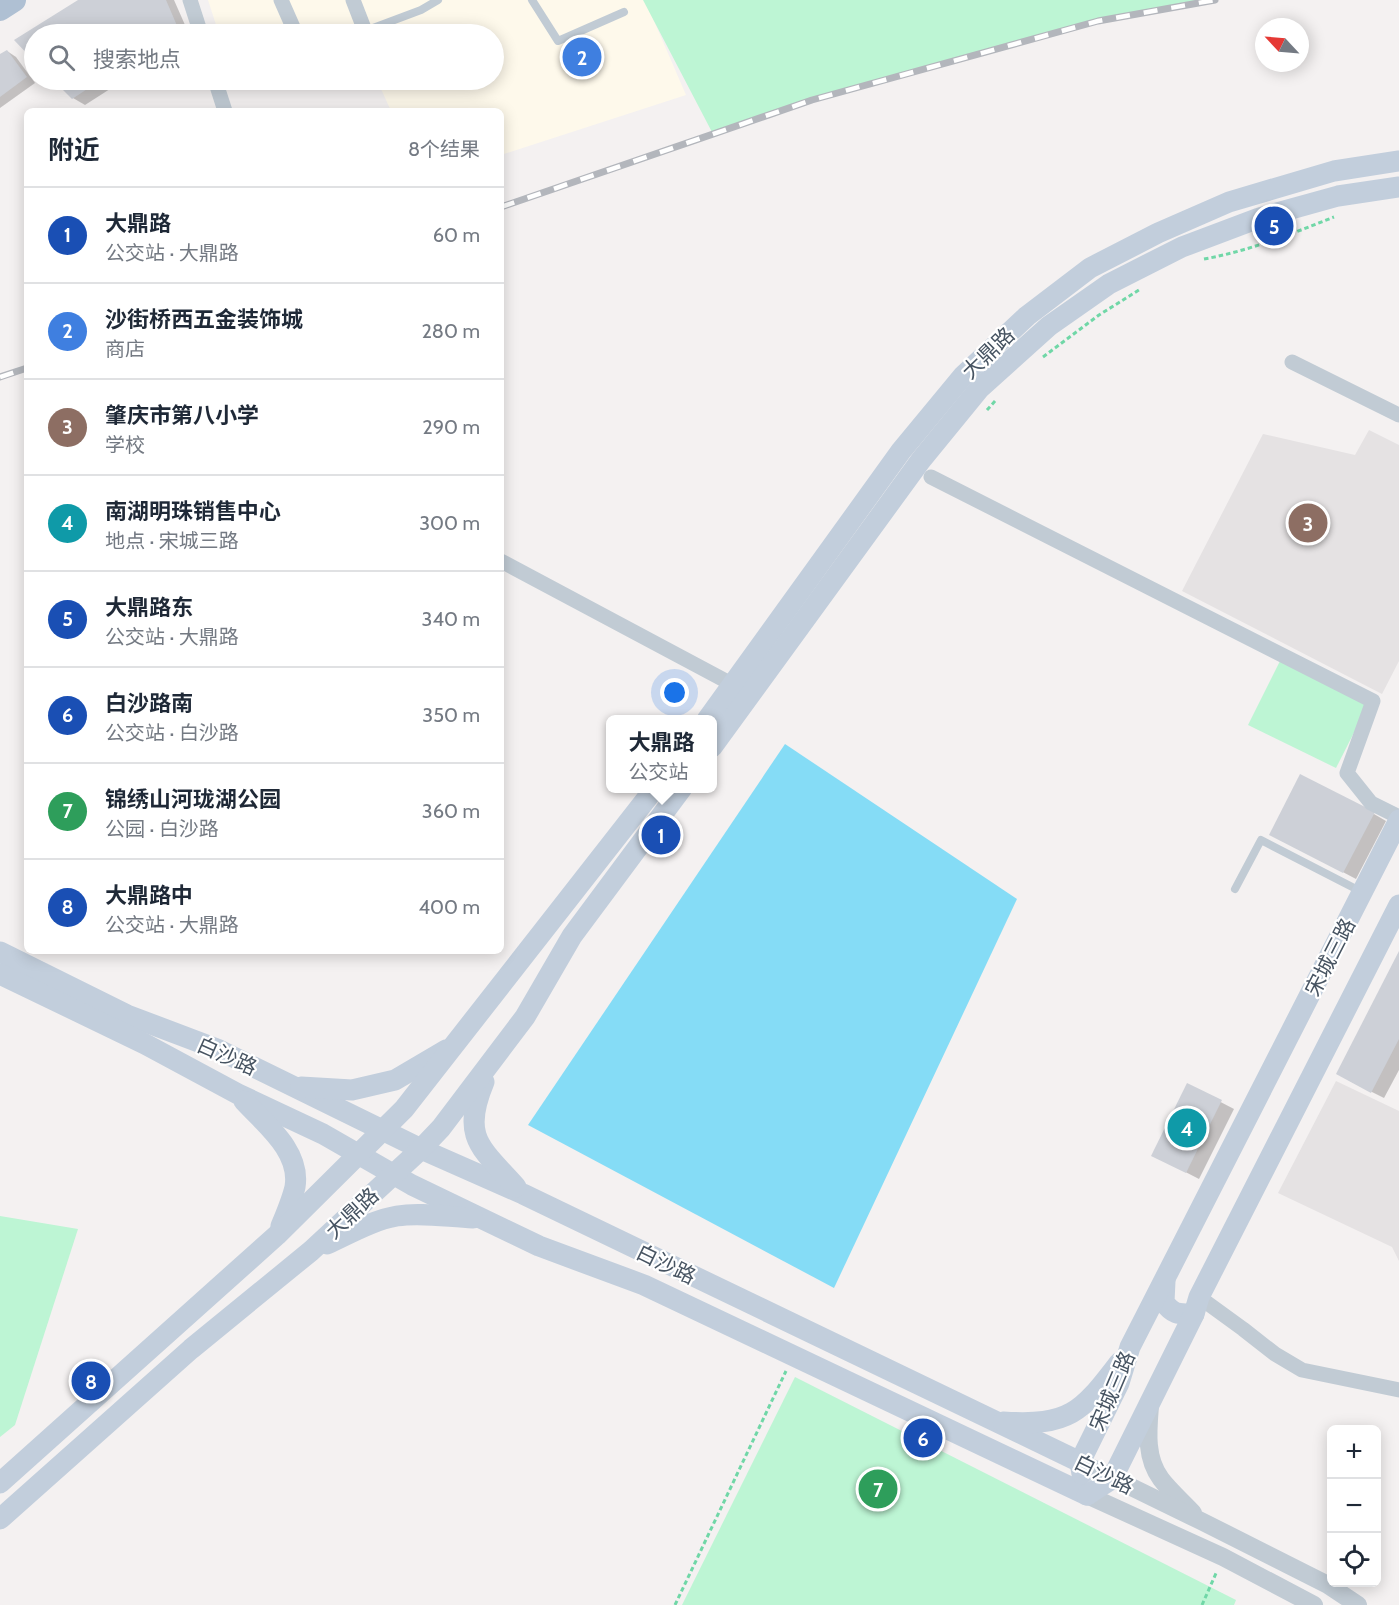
<!DOCTYPE html>
<html lang="zh">
<head>
<meta charset="utf-8">
<style>
  body { margin:0; font-family:Cabin,"Noto Sans SC",sans-serif; background:#f6f6f7; color:#1f2937 }
  .controls { position:absolute; right:18px; bottom:18px; display:grid; overflow:hidden; border-radius:9px; box-shadow:0 3px 15px #0003 }
  .controls button { width:54px; height:54px; display:grid; place-items:center; padding:0; border:0; border-bottom:2px solid #e0e1e3; background:#fff; color:#1f2937; font:30px sans-serif }
  .compass { position:absolute; left:1255px; top:18px; width:54px; height:54px; border-radius:50%; background:#fff; box-shadow:0 3px 15px #0003; rotate:296deg }
  .you { position:absolute; left:675px; top:693px; width:21px; height:21px; margin:-15px; border:4px solid #fff; border-radius:50%; background:#1a73e8; box-shadow:0 0 0 9px #1a73e833 }
  .badge { display:grid; place-items:center; width:39px; height:39px; border-radius:50%; background:#056bfa; color:#fff; font-size:20px; font-weight:700 }
  .pin { position:absolute; translate:-50% -50%; border:3px solid #fff; box-shadow:0 2px 6px #0006 }
  .popup { position:absolute; left:606px; top:715px; width:111px; height:78px; box-sizing:border-box; display:grid; place-content:center; border-radius:9px; background:#fff; filter:drop-shadow(0 2px 4px #0005); font-size:20px; white-space:nowrap; color:#747a83 }
  .popup b { font-size:22px; color:#1f2937 }
  .popup::after { content:''; position:absolute; left:50%; top:100%; margin-left:-12px; border:12px solid transparent; border-top-color:#fff }
  .list { margin:0; padding:0; list-style:none }
  h2 { display:flex; justify-content:space-between; align-items:center; height:78px; margin:0; padding:0 24px; font-size:26px }
  h2 small { font-size:20px; font-weight:400; color:#747a83 }
  .list li { display:grid; grid-template-columns:39px 1fr auto; gap:18px; align-items:center; box-sizing:border-box; height:96px; padding:0 24px; border-top:2px solid #e0e1e3 }
  .list b { display:block; font-size:22px; white-space:nowrap }
  .list p { margin:0; font-size:20px; white-space:nowrap; color:#747a83 }
  .list em { font-size:20px; font-style:normal; color:#747a83 }
  .icon { flex:none; width:33px; height:33px; fill:none; stroke:currentColor; stroke-width:2; stroke-linecap:round; stroke-linejoin:round }
  .map { position:relative; flex:none; width:1399px; height:1605px; overflow:hidden }
  .search { position:absolute; background:#fff; box-shadow:0 3px 15px #0003; left:24px; top:24px; width:480px; height:66px; display:flex; align-items:center; gap:15px; box-sizing:border-box; padding:0 21px; border-radius:33px; color:#747a83; font-size:22px }
  .panel { position:absolute; background:#fff; box-shadow:0 3px 15px #0003; left:24px; top:108px; width:480px; height:846px; border-radius:9px }
  .map>svg:first-child { display:block }
</style>
</head>
<body>
<div class="map">
<svg width="1399" height="1605" viewBox="0 0 1399 1605">
  <rect width="100%" height="100%" fill="#f4f1f1"/>
  <!-- commercial -->
  <g fill="#fef9eb">
    <path d="M 208,0 L 281,0 L 296,34 L 219,34 Z"/>
    <path d="M 286,0 L 645,0 L 686,95 L 501,155 L 501,111 L 391,111 L 377,80 L 494,80 L 494,34 L 357,34 L 354,28 L 335,34 L 304,34 Z"/>
  </g>
  <!-- education -->
  <g fill="#e5e2e3">
    <path d="M 1369,430 L 1399,445 L 1399,661 L 1382,694 L 1182,591 L 1263,434 L 1355,455 Z"/>
    <path d="M 1336,1081 L 1399,1111 L 1399,1261 L 1392,1247 L 1278,1193 Z"/>
  </g>
  <!-- green -->
  <g fill="#bdf5d4">
    <path d="M 643,0 L 1215,0 L 1098,21 L 812,100 L 713,134 Z"/>
    <path d="M 1280,661 L 1368,705 L 1336,768 L 1248,725 Z"/>
    <path d="M 0,1216 L 78,1229 L 15,1425 L 0,1437 Z"/>
    <path d="M 795,1377 L 1236,1600 L 1234,1605 L 682,1605 Z"/>
  </g>
  <!-- water -->
  <path fill="#85dcf6" d="M 785,744 L 1017,899 L 834,1288 L 528,1125 Z"/>
  <!-- shadow -->
  <g fill="#0003">
    <path d="M 81,0 L 174,0 L 189,34 L 34,34 L 34,59 L 17,41 Z"/>
    <path d="M 7,51 L 16,57 L 35,83 L 0,108 L 0,56 Z"/>
    <path d="M 55,80 L 124,80 L 85,105 L 73,98 Z"/>
    <path d="M 1374,814 L 1386,821 L 1356,879 L 1284,841 Z"/>
    <path d="M 1399,955 L 1399,1070 L 1384,1098 L 1350,1081 Z"/>
    <path d="M 1188,1085 L 1234,1109 L 1199,1179 L 1166,1162 Z"/>
  </g>
  <!-- building -->
  <g fill="#cdd0d7">
    <path d="M 78,0 L 166,0 L 178,28 L 168,34 L 34,34 L 34,61 L 14,40 Z"/>
    <path d="M 7,50 L 27,77 L 0,97 L 0,54 Z"/>
    <path d="M 53,80 L 101,80 L 72,99 Z"/>
    <path d="M 1300,774 L 1375,812 L 1343,873 L 1269,835 Z"/>
    <path d="M 1399,951 L 1399,1039 L 1371,1093 L 1336,1074 Z"/>
    <path d="M 1187,1083 L 1222,1100 L 1186,1173 L 1151,1156 Z"/>
  </g>
  <g fill="none" stroke-linecap="round" stroke-linejoin="round">
    <!-- path -->
    <g stroke="#70d7a7" stroke-width="3" stroke-dasharray="4.5 3" stroke-linecap="butt">
      <path d="M 1204,259 C 1249,251 1291,234 1334,217"/>
      <path d="M 1043,357 L 1099,315 L 1139,290"/>
      <path d="M 987,410 L 996,400"/>
      <path d="M 675,1605 L 786,1371"/>
      <path d="M 1202,1605 L 1217,1571"/>
    </g>
    <!-- service -->
    <g stroke="#c1cbd4" stroke-width="8">
      <path d="M 532,0 L 558,41 L 624,12"/>
      <path d="M 365,31 L 421,10 L 438,0"/>
      <path d="M 1235,889 L 1261,840 L 1360,891"/>
    </g>
    <!-- minor -->
    <g stroke="#c1cbd4" stroke-width="15">
      <path d="M 190,0 L 201,34"/>
      <path d="M 281,0 L 296,34"/>
      <path d="M 353,0 L 365,31 L 357,34"/>
      <path d="M 215,80 L 225,111"/>
      <path d="M 1292,362 L 1399,415"/>
      <path d="M 931,477 L 1373,701 L 1347,773 L 1371,803 L 1399,817"/>
      <path d="M 501,561 L 741,689"/>
      <path d="M 1199,1297 L 1243,1329 L 1275,1354 L 1302,1370 L 1399,1390"/>
    </g>
    <!-- tertiary -->
    <g stroke="#c1cbd4" stroke-width="18">
      <path d="M 1150,1406 C 1148,1430 1145,1458 1161,1479 C 1170,1491 1183,1502 1193,1513"/>
      <path d="M 1080,1462 L 1201,1521 L 1328,1585 L 1358,1605"/>
      <path d="M 1087,1495 L 1223,1557 L 1314,1605"/>
    </g>
    <!-- secondary -->
    <g stroke="#c2cedc" stroke-width="21">
      <path d="M 707,720 L 901,451 L 963,376 L 1027,316 L 1090,268 L 1158,233 L 1229,202 L 1334,171 L 1399,161"/>
      <path d="M 712,747 L 921,460 L 979,389 L 1049,326 L 1109,284 L 1182,247 L 1259,218 L 1338,196 L 1399,187"/>
      <path d="M 0,952 L 127,1015 L 217,1049 L 421,1149 L 523,1194 L 1080,1462"/>
      <path d="M 0,974 L 145,1044 L 238,1094 L 323,1134 L 412,1185 L 539,1246 L 644,1285 L 1087,1495"/>
      <path d="M 484,1082 C 461,1137 480,1147 516,1187"/>
      <path d="M 301,1087 L 352,1090 L 395,1080 L 446,1050"/>
      <path d="M 244,1101 C 265,1124 301,1151 295,1187 C 292,1200 286,1214 281,1226"/>
      <path d="M 327,1244 C 349,1234 373,1220 397,1216 C 421,1212 448,1217 473,1218"/>
      <path d="M 1165,1281 L 1164,1302 C 1173,1315 1179,1314 1194,1314"/>
      <path d="M 1003,1422 C 1069,1426 1081,1413 1119,1363"/>
      <path d="M 1082,1474 L 1080,1462 L 1119,1383 L 1130,1347 L 1399,820"/>
      <path d="M 0,1483 L 277,1235 L 404,1109 L 655,788"/>
      <path d="M 1087,1495 L 1112,1479 L 1194,1314 L 1199,1297 L 1399,905"/>
      <path d="M 0,1519 L 191,1349 L 311,1251 L 421,1149 L 441,1128 L 525,1017 L 572,936 L 682,788"/>
    </g>
    <!-- primary -->
    <path stroke="#afc0d3" stroke-width="24" d="M 0,9 L 14,0"/>
    <!-- rail casing -->
    <g stroke="#b3b6bc" stroke-width="7">
      <g id="rail">
        <path d="M 501,207 L 812,100 L 1098,21 L 1215,0"/>
        <path d="M 0,377 L 27,368"/>
      </g>
    </g>
    <!-- rail -->
    <use href="#rail" stroke="#fff" stroke-width="4.5" stroke-dasharray="14" stroke-linecap="butt"/>
  </g>
  <g text-anchor="middle" dominant-baseline="central" stroke-width="4.5" stroke-linejoin="round" paint-order="stroke">
    <!-- street labels -->
    <g font-size="21" fill="#475462" stroke="#fff">
      <text transform="translate(988 353) rotate(-44)">大鼎路</text>
      <text transform="translate(1330 957) rotate(-63)">宋城三路</text>
      <text transform="translate(227 1056) rotate(24)">白沙路</text>
      <text transform="translate(352 1213) rotate(-43)">大鼎路</text>
      <text transform="translate(666 1264) rotate(26)">白沙路</text>
      <text transform="translate(1112 1391) rotate(-67)">宋城三路</text>
      <text transform="translate(1104 1474) rotate(26)">白沙路</text>
    </g>
  </g>
</svg>
<div class="controls">
<button>+</button>
<button>−</button>
<button><svg class="icon" aria-label="locate" viewBox="0 0 24 24"><circle cx="12" cy="12" r="6"/><path d="M12 2v4M12 18v4M2 12h4M18 12h4"/></svg></button>
</div>
<svg class="compass" viewBox="-18 -18 36 36"><path d="M0-13l5 13h-10z" fill="#e53935"/><path d="M0 13l5-13h-10z" fill="#747a83"/></svg>
<div class="you"></div>
<div class="pin badge" style="left:661px;top:835px;background:#1a4fb4">1</div>
<div class="popup"><b>大鼎路</b>公交站</div>
<div class="pin badge" style="left:582px;top:57px;background:#3f7fe0">2</div>
<div class="pin badge" style="left:1308px;top:523px;background:#8d6e63">3</div>
<div class="pin badge" style="left:1187px;top:1128px;background:#0f9aa8">4</div>
<div class="pin badge" style="left:1274px;top:226px;background:#1a4fb4">5</div>
<div class="pin badge" style="left:923px;top:1438px;background:#1a4fb4">6</div>
<div class="pin badge" style="left:878px;top:1489px;background:#2e9e5b">7</div>
<div class="pin badge" style="left:91px;top:1381px;background:#1a4fb4">8</div>
<div class="search"><svg class="icon" aria-label="search" viewBox="0 0 24 24"><circle cx="10" cy="10" r="6"/><path d="M15 15l6 6"/></svg>搜索地点</div>
<section class="panel">
<h2>附近<small>8个结果</small></h2>
<ul class="list">
<li><span class="badge" style="background:#1a4fb4">1</span><div><b>大鼎路</b><p>公交站 · 大鼎路</p></div><em>60 m</em></li>
<li><span class="badge" style="background:#3f7fe0">2</span><div><b>沙街桥西五金装饰城</b><p>商店</p></div><em>280 m</em></li>
<li><span class="badge" style="background:#8d6e63">3</span><div><b>肇庆市第八小学</b><p>学校</p></div><em>290 m</em></li>
<li><span class="badge" style="background:#0f9aa8">4</span><div><b>南湖明珠销售中心</b><p>地点 · 宋城三路</p></div><em>300 m</em></li>
<li><span class="badge" style="background:#1a4fb4">5</span><div><b>大鼎路东</b><p>公交站 · 大鼎路</p></div><em>340 m</em></li>
<li><span class="badge" style="background:#1a4fb4">6</span><div><b>白沙路南</b><p>公交站 · 白沙路</p></div><em>350 m</em></li>
<li><span class="badge" style="background:#2e9e5b">7</span><div><b>锦绣山河珑湖公园</b><p>公园 · 白沙路</p></div><em>360 m</em></li>
<li><span class="badge" style="background:#1a4fb4">8</span><div><b>大鼎路中</b><p>公交站 · 大鼎路</p></div><em>400 m</em></li>
</ul>
</section>
</div>
</body>
</html>
